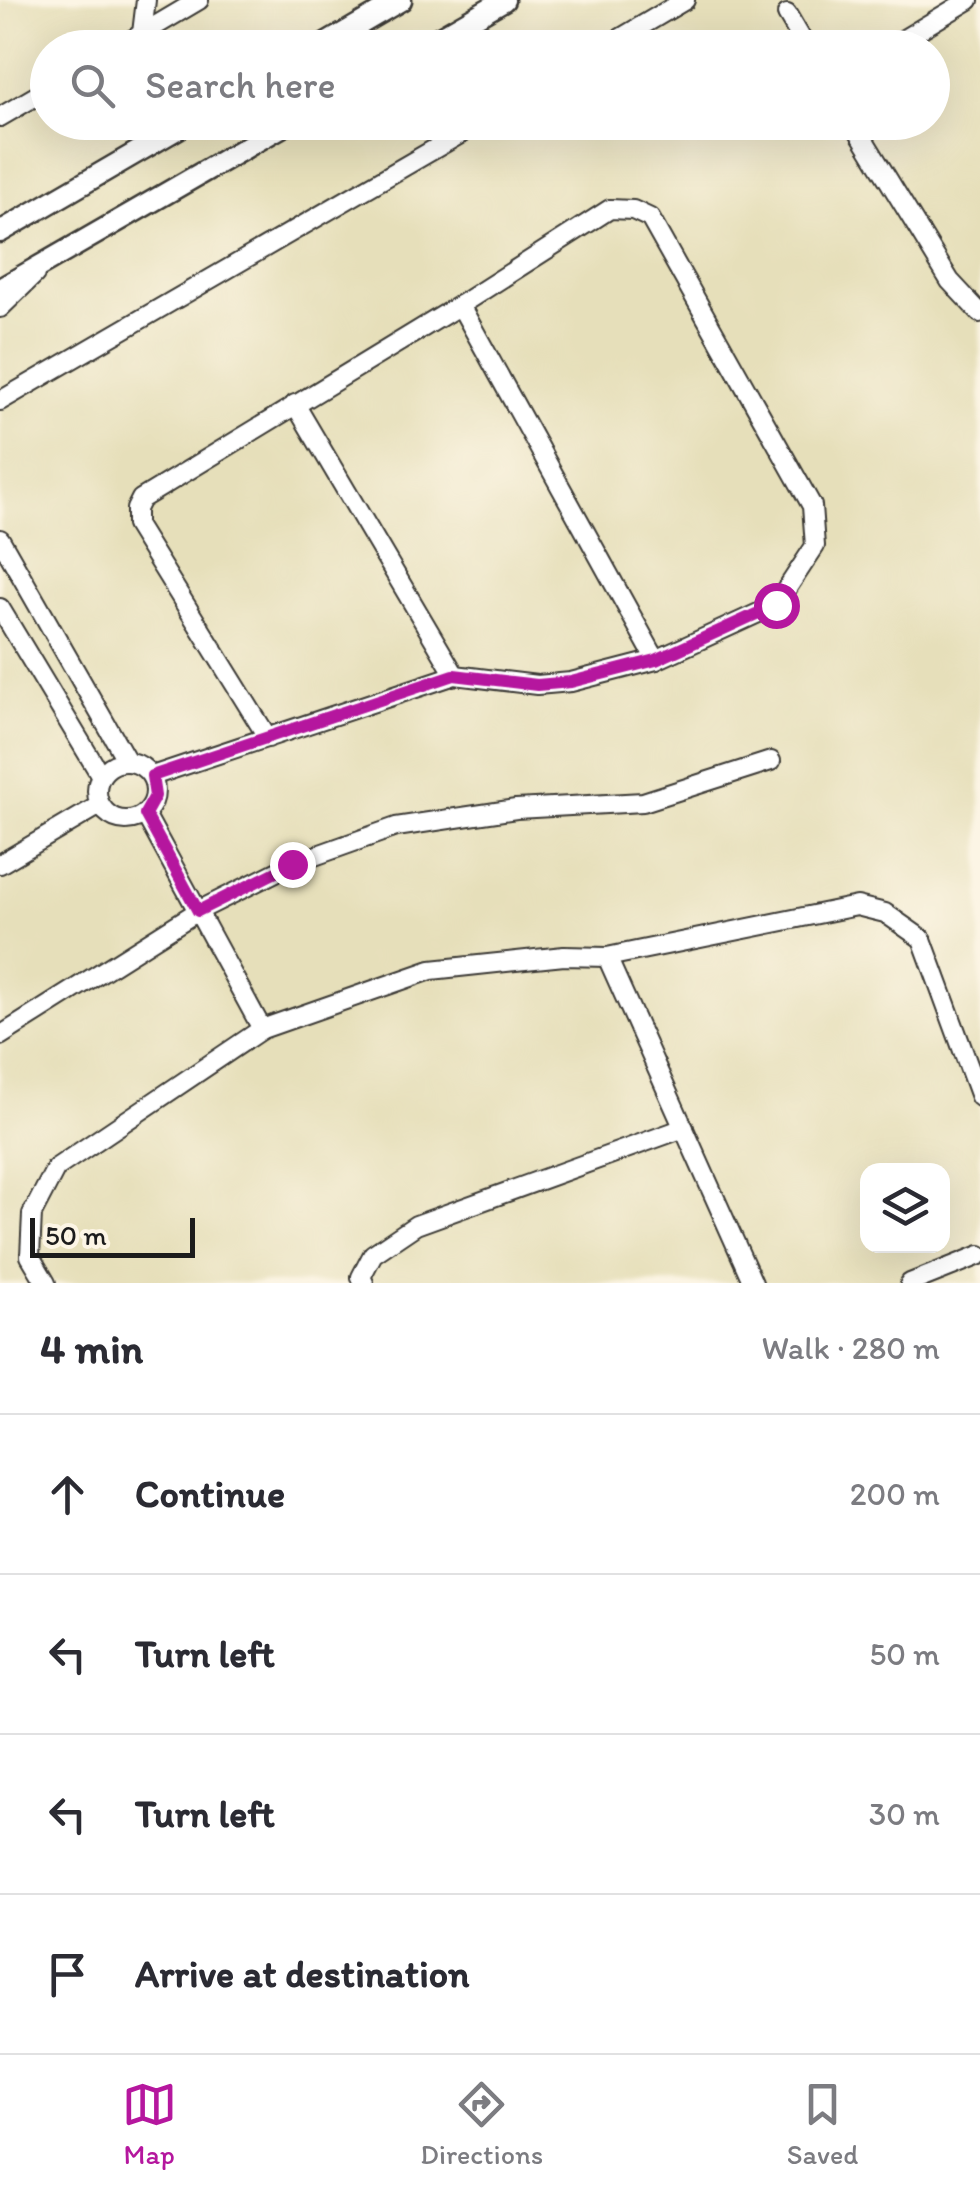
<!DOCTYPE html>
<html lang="en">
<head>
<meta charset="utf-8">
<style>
  body { margin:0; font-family:Itim,sans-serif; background:#f2f2f3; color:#2b2b33 }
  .controls { position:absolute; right:30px; bottom:30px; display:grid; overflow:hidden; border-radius:20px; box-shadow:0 10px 40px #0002 }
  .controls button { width:90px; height:90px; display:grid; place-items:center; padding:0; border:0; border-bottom:2px solid #e1e1e2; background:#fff; color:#2b2b33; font:50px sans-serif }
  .scale { position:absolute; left:30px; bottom:25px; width:165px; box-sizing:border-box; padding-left:10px; border:5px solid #1c1c1c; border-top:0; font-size:28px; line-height:35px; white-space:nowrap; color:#1c1c1c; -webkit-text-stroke:8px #fcf5e5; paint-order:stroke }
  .stop { position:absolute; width:30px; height:30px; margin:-22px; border:8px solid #b5179e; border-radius:50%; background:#fff }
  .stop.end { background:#b5179e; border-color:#fff; box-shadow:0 2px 10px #0008 }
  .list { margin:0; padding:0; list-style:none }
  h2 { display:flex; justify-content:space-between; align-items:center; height:130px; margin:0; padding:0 40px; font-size:42px }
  h2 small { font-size:32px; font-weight:400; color:#7c7c81 }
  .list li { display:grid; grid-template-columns:65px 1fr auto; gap:30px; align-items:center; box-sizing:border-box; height:160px; padding:0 40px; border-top:2px solid #e1e1e2 }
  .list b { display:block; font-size:38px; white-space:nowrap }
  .list em { font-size:32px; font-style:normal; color:#7c7c81 }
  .icon { flex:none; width:55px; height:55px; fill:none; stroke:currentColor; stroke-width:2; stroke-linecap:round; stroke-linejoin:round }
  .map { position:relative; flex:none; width:980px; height:1283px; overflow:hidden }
  .search { position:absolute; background:#fff; box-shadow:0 10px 40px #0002; left:30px; right:30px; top:30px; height:110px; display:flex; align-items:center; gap:25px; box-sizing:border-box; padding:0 35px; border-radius:55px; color:#7c7c81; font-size:38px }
  .sheet { height:770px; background:#fff }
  nav { display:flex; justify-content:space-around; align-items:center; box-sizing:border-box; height:140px; border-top:2px solid #e1e1e2; background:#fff; font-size:28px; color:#7c7c81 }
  nav a { display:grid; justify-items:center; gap:5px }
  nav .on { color:#b5179e }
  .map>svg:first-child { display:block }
</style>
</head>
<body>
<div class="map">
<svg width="980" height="1283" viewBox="0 0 980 1283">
  <rect width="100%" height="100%" fill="#fcf5e5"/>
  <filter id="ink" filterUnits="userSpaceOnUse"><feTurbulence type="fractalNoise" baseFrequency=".01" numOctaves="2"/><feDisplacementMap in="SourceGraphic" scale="20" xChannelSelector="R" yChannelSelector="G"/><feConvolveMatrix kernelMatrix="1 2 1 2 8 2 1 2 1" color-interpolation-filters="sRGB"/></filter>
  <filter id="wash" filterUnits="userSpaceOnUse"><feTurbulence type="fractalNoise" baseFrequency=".0048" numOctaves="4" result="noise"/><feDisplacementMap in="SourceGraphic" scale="40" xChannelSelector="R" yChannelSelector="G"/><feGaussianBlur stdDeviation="2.25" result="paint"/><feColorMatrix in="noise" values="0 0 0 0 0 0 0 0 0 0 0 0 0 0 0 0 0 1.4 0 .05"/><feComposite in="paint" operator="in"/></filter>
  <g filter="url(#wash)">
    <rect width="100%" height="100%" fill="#e6dfba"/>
  </g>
  <g filter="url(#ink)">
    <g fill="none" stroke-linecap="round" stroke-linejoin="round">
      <!-- minor casing -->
      <g stroke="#3a3934" stroke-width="22">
        <g id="minor">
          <path d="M 787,14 L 807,48"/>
          <path d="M 142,33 L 146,0"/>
          <path d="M 118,48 L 199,0"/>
          <path d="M 604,48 L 685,0"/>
          <path d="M 889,48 L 969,0"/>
          <path d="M 0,117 L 48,89"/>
          <path d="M 853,122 L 950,281 L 980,313"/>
          <path d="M 460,305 L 656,660"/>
          <path d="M 0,308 L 35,274"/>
          <path d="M 0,401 L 481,122"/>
          <path d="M 295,404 L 455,675"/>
          <path d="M 0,539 L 127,761"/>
          <path d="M 0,608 L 101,776"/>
          <circle cx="126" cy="791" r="29"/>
          <path d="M 152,776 L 455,675 L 537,685 L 571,682 L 656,660 L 776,605 L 815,546 L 812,506 L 650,218 L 633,210 L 610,209 L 460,305 L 141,499 L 136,509 L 136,525 L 268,738"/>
          <path d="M 145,814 L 262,1029"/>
          <path d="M 0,864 L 100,805"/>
          <path d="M 607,957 L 753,1283"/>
          <path d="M 0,1036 L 198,911 L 292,864 L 396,827 L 516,809 L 643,802 L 771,761"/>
          <path d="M 46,1283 L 30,1256 L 32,1214 L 56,1168 L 262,1029 L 431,970 L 564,956 L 607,957 L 857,906 L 885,913 L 922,939 L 980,1097"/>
          <path d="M 364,1283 L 361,1277 L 373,1254 L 416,1225 L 684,1128"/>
          <path d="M 910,1283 L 980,1255"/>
        </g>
      </g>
      <!-- tertiary casing -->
      <g stroke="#3a3934" stroke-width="25">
        <g id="tertiary">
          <path d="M 319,48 L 401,0"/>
          <path d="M 421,48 L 504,0"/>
          <path d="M 0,232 L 189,122"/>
          <path d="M 0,289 L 290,122"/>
        </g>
      </g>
      <!-- minor -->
      <use href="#minor" stroke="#fff" stroke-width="18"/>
      <!-- tertiary -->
      <use href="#tertiary" stroke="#fff" stroke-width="20"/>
    </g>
  </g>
  <g fill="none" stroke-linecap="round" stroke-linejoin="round" filter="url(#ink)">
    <!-- route -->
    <path stroke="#b5179e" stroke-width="12" d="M 292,864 L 198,911 L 145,814 L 155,796 L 152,776 L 454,675 L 537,685 L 571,682 L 656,660 L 776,605"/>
  </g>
</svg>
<div class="controls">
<button><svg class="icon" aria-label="layers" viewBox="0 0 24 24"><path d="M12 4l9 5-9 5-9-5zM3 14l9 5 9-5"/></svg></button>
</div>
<div class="scale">50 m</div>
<div class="stop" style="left:776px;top:605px"></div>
<div class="stop end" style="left:292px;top:864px"></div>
<div class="search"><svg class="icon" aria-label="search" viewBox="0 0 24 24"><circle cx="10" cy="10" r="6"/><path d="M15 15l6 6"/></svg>Search here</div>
</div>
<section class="sheet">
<h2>4 min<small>Walk · 280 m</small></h2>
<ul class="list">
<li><svg class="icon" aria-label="ahead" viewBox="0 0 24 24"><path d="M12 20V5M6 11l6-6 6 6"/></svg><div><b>Continue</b></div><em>200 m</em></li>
<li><svg class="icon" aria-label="left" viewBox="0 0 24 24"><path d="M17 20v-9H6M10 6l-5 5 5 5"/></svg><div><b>Turn left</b></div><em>50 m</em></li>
<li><svg class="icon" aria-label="left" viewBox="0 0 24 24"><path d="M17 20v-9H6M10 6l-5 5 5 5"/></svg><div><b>Turn left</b></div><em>30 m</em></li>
<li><svg class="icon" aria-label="arrive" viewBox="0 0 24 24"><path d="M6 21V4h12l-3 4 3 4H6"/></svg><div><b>Arrive at destination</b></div></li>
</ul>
</section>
<nav>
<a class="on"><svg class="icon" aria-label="map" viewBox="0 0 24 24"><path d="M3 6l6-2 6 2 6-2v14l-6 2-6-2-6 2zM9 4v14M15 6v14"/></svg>Map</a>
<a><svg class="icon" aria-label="directions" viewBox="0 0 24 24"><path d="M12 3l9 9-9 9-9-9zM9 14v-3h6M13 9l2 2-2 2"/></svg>Directions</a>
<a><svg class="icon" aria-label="saved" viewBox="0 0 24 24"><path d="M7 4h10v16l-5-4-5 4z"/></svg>Saved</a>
</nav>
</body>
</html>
